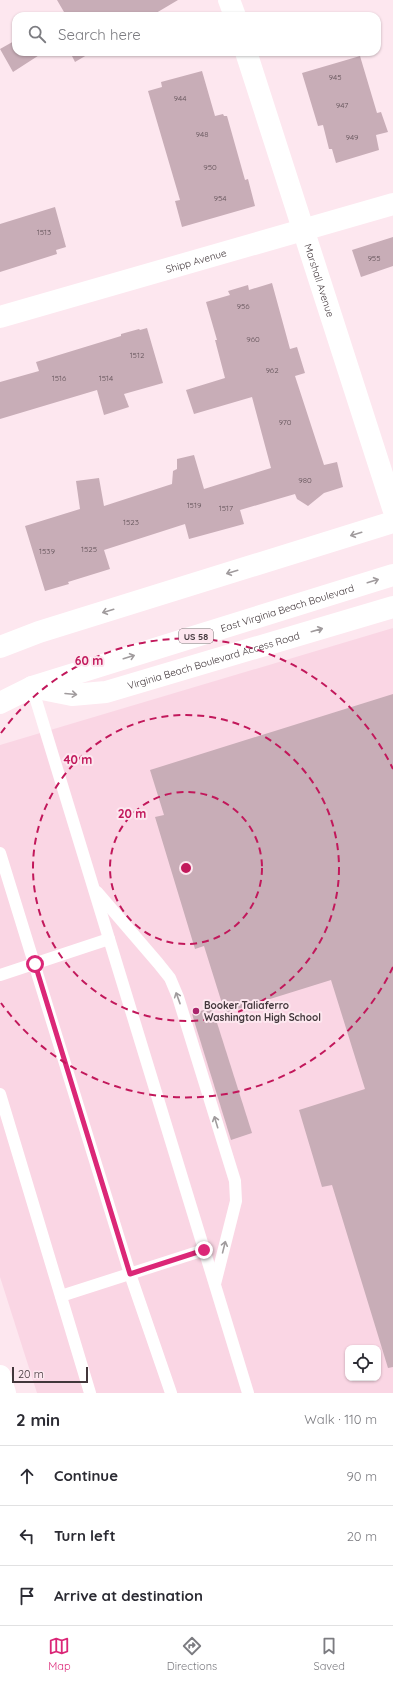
<!DOCTYPE html>
<html lang="en">
<head>
<meta charset="utf-8">
<style>
  body { margin:0; font-family:Quicksand,sans-serif; background:#f2f2f3; color:#2b2b33 }
  .controls { position:absolute; right:12px; bottom:12px; display:grid; overflow:hidden; border-radius:8px; box-shadow:0 1px 3px #0004 }
  .controls button { width:36px; height:36px; display:grid; place-items:center; padding:0; border:0; border-bottom:1px solid #e1e1e2; background:#fff; color:#2b2b33; font:20px sans-serif }
  .scale { position:absolute; left:12px; bottom:10px; width:76px; box-sizing:border-box; padding-left:4px; border:2px solid #42373b; border-top:0; font-size:11px; line-height:14px; white-space:nowrap; color:#42373b; -webkit-text-stroke:3px #fde7ef; paint-order:stroke }
  .stop { position:absolute; width:12px; height:12px; margin:-9px; border:3px solid #db2777; border-radius:50%; background:#fff }
  .stop.end { background:#db2777; border-color:#fff; box-shadow:0 1px 4px #0008 }
  .list { margin:0; padding:0; list-style:none }
  h2 { display:flex; justify-content:space-between; align-items:center; height:52px; margin:0; padding:0 16px; font-size:17px }
  h2 small { font-size:13px; font-weight:400; color:#7c7c81 }
  .list li { display:grid; grid-template-columns:26px 1fr auto; gap:12px; align-items:center; box-sizing:border-box; height:60px; padding:0 16px; border-top:1px solid #e1e1e2 }
  .list b { display:block; font-size:15px; white-space:nowrap }
  .list em { font-size:13px; font-style:normal; color:#7c7c81 }
  .icon { flex:none; width:22px; height:22px; fill:none; stroke:currentColor; stroke-width:2; stroke-linecap:round; stroke-linejoin:round }
  .map { position:relative; flex:none; width:393px; height:1393px; overflow:hidden }
  .search { position:absolute; background:#fff; box-shadow:0 1px 3px #0004; left:12px; right:12px; top:12px; height:44px; display:flex; align-items:center; gap:10px; box-sizing:border-box; padding:0 14px; border-radius:12px; color:#7c7c81; font-size:15px }
  .sheet { height:232px; background:#fff }
  nav { display:flex; justify-content:space-around; align-items:center; box-sizing:border-box; height:56px; border-top:1px solid #e1e1e2; background:#fff; font-size:11px; color:#7c7c81 }
  nav a { display:grid; justify-items:center; gap:2px }
  nav .on { color:#db2777 }
  .map>svg:first-child { display:block }
</style>
</head>
<body>
<div class="map">
<svg width="393" height="1393" viewBox="0 0 393 1393">
  <rect width="100%" height="100%" fill="#fde7ef"/>
  <!-- built -->
  <path fill="#fad6e4" fill-rule="evenodd" d="M 393,628 L 393,1393 L 37,1393 L 0,1277 L 0,745 ZM 348,1348 L 378,1348 L 378,1378 L 348,1378 Z"/>
  <!-- building -->
  <g fill="#c8adb7">
    <path d="M 57,0 L 178,0 L 151,16 L 57,16 L 64,12 Z"/>
    <path d="M 16,40 L 16,52 L 44,52 L 13,72 L 0,49 Z"/>
    <path d="M 70,52 L 92,52 L 75,62 Z"/>
    <path d="M 360,56 L 377,113 L 381,112 L 388,132 L 376,135 L 379,150 L 336,163 L 332,149 L 329,149 L 323,125 L 318,126 L 302,73 Z"/>
    <path d="M 202,71 L 215,116 L 223,114 L 224,116 L 227,116 L 245,180 L 248,179 L 255,206 L 182,227 L 175,201 L 180,200 L 148,91 L 162,87 L 161,82 Z"/>
    <path d="M 55,207 L 66,247 L 56,250 L 57,254 L 0,272 L 0,224 Z"/>
    <path d="M 393,237 L 393,266 L 361,277 L 352,250 Z"/>
    <path d="M 272,283 L 290,349 L 297,347 L 305,373 L 295,376 L 324,465 L 337,462 L 343,487 L 324,493 L 308,506 L 297,499 L 295,494 L 240,510 L 244,524 L 189,539 L 185,524 L 104,550 L 110,569 L 68,582 L 69,584 L 45,591 L 25,526 L 80,509 L 76,481 L 99,478 L 104,506 L 172,484 L 173,471 L 177,469 L 177,459 L 194,455 L 204,489 L 271,468 L 252,397 L 194,414 L 186,390 L 225,378 L 215,340 L 217,340 L 206,302 L 230,295 L 228,291 L 248,285 L 249,290 Z"/>
    <path d="M 147,328 L 163,383 L 124,394 L 129,407 L 104,415 L 97,390 L 0,419 L 0,382 L 39,371 L 36,362 L 121,336 L 121,334 L 139,329 L 140,330 Z"/>
    <path d="M 393,694 L 393,1367 L 388,1368 L 332,1185 L 322,1187 L 299,1110 L 365,1089 L 331,980 L 225,1013 L 204,946 L 195,949 L 155,817 L 164,815 L 150,770 Z"/>
    <path d="M 212,1007 L 252,1133 L 231,1140 L 192,1014 Z"/>
  </g>
  <g fill="none" stroke-linecap="round" stroke-linejoin="round">
    <!-- service -->
    <g stroke="#fff" stroke-width="12">
      <path d="M 32,687 L 248,1393"/>
      <path d="M 0,853 L 130,1274 L 171,1393"/>
      <path d="M 97,892 L 158,963 L 170,978 L 178,997 L 235,1181 L 236,1201 L 215,1284"/>
      <path d="M 0,975 L 109,939"/>
      <path d="M 0,1094 L 90,1393"/>
      <path d="M 61,1296 L 204,1250"/>
    </g>
    <!-- minor -->
    <g stroke="#fff" stroke-width="22">
      <path d="M 229,0 L 235,16"/>
      <path id="s1" d="M 246,52 L 393,508"/>
      <path id="s2" d="M 0,317 L 393,204"/>
      <path id="s3" d="M 32,687 L 72,695 L 106,692 L 393,607"/>
    </g>
    <!-- secondary -->
    <path stroke="#fff" stroke-width="22" d="M 0,1376 L 5,1393"/>
    <!-- primary -->
    <g stroke="#fff" stroke-width="22">
      <path d="M 0,647 L 39,632 L 393,522"/>
      <path id="s4" d="M 0,703 L 32,687 L 393,575"/>
    </g>
  </g>
  <!-- one-way arrows -->
  <defs><path id="oneway-shaft" d="M-6 0H5M1.5-3L5.5 0L1.5 3" fill="none" stroke-width="1.6" stroke-linecap="round" stroke-linejoin="round"/></defs>
  <g stroke="#a09b9d">
    <use href="#oneway-shaft" transform="translate(356 534) rotate(163)"/>
    <use href="#oneway-shaft" transform="translate(232 572) rotate(163)"/>
    <use href="#oneway-shaft" transform="translate(373 581) rotate(-17)"/>
    <use href="#oneway-shaft" transform="translate(108 611) rotate(163)"/>
    <use href="#oneway-shaft" transform="translate(317 630) rotate(-16)"/>
    <use href="#oneway-shaft" transform="translate(129 657) rotate(-17)"/>
    <use href="#oneway-shaft" transform="translate(71 694) rotate(5)"/>
    <use href="#oneway-shaft" transform="translate(178 998) rotate(-110)"/>
    <use href="#oneway-shaft" transform="translate(216 1122) rotate(-107)"/>
    <use href="#oneway-shaft" transform="translate(224 1247) rotate(-76)"/>
  </g>
  <g fill="none" stroke-linecap="round" stroke-linejoin="round">
    <!-- route -->
    <path stroke="#db2777" stroke-width="5" d="M 35,964 L 130,1274 L 204,1250"/>
  </g>
  <!-- distance rings -->
  <g fill="none" stroke="#c2185b" stroke-width="2" stroke-dasharray="7 5">
    <circle cx="186" cy="868" r="76"/>
    <circle cx="186" cy="868" r="153"/>
    <path d="M393 967A229 229 0 0 1 1 1003M1 733A229 229 0 0 1 393 769"/>
  </g>
  <!-- markers -->
  <circle fill="#aa246c" stroke="#fde7ef" stroke-width="1.5" cx="196" cy="1011" r="4"/>
  <g text-anchor="middle" dominant-baseline="central" stroke-width="4" stroke-linejoin="round" paint-order="stroke">
    <!-- number labels -->
    <g font-size="8" fill="#64545a">
      <text x="335" y="77">945</text>
      <text x="180" y="98">944</text>
      <text x="342" y="105">947</text>
      <text x="202" y="134">948</text>
      <text x="352" y="137">949</text>
      <text x="210" y="167">950</text>
      <text x="220" y="198">954</text>
      <text x="44" y="232">1513</text>
      <text x="374" y="258">955</text>
      <text x="243" y="306">956</text>
      <text x="253" y="339">960</text>
      <text x="137" y="355">1512</text>
      <text x="272" y="370">962</text>
      <text x="59" y="378">1516</text>
      <text x="106" y="378">1514</text>
      <text x="285" y="422">970</text>
      <text x="305" y="480">980</text>
      <text x="194" y="505">1519</text>
      <text x="226" y="508">1517</text>
      <text x="131" y="522">1523</text>
      <text x="89" y="549">1525</text>
      <text x="47" y="551">1539</text>
    </g>
    <!-- shield labels -->
    <rect fill="#fde7ef" stroke="#7a6c71" stroke-width="1" x="179" y="629" width="34" height="14" rx="3"/>
    <g font-size="9" font-weight="bold" fill="#42373b">
      <text x="196" y="636">US 58</text>
    </g>
    <!-- street labels -->
    <g font-size="10" fill="#42373b" stroke="#fde7ef">
      <text stroke="none"><textPath href="#s2" startOffset="204">Shipp Avenue</textPath></text>
      <text stroke="none"><textPath href="#s1" startOffset="240">Marshall Avenue</textPath></text>
      <text stroke="none"><textPath href="#s4" startOffset="303">East Virginia Beach Boulevard</textPath></text>
      <text stroke="none"><textPath href="#s3" startOffset="187">Virginia Beach Boulevard Access Road</textPath></text>
    </g>
    <!-- poi labels -->
    <g font-size="10" font-weight="bold" fill="#42373b" stroke="#fde7ef" text-anchor="start">
      <text x="204" y="1005">Booker Taliaferro<tspan x="204" dy="12">Washington High School</tspan></text>
    </g>
  </g>
  <circle cx="186" cy="868" r="6" fill="#c2185b" stroke="#fde7ef" stroke-width="2"/>
  <g font-size="12" text-anchor="middle" font-weight="bold" fill="#c2185b" stroke="#fde7ef" stroke-width="4" stroke-linejoin="round" paint-order="stroke">
    <text x="89" y="665">60 m</text>
    <text x="78" y="764">40 m</text>
    <text x="132" y="818">20 m</text>
  </g>
</svg>
<div class="controls">
<button><svg class="icon" aria-label="locate" viewBox="0 0 24 24"><circle cx="12" cy="12" r="6"/><path d="M12 2v4M12 18v4M2 12h4M18 12h4"/></svg></button>
</div>
<div class="scale">20 m</div>
<div class="stop" style="left:35px;top:964px"></div>
<div class="stop end" style="left:204px;top:1250px"></div>
<div class="search"><svg class="icon" aria-label="search" viewBox="0 0 24 24"><circle cx="10" cy="10" r="6"/><path d="M15 15l6 6"/></svg>Search here</div>
</div>
<section class="sheet">
<h2>2 min<small>Walk · 110 m</small></h2>
<ul class="list">
<li><svg class="icon" aria-label="ahead" viewBox="0 0 24 24"><path d="M12 20V5M6 11l6-6 6 6"/></svg><div><b>Continue</b></div><em>90 m</em></li>
<li><svg class="icon" aria-label="left" viewBox="0 0 24 24"><path d="M17 20v-9H6M10 6l-5 5 5 5"/></svg><div><b>Turn left</b></div><em>20 m</em></li>
<li><svg class="icon" aria-label="arrive" viewBox="0 0 24 24"><path d="M6 21V4h12l-3 4 3 4H6"/></svg><div><b>Arrive at destination</b></div></li>
</ul>
</section>
<nav>
<a class="on"><svg class="icon" aria-label="map" viewBox="0 0 24 24"><path d="M3 6l6-2 6 2 6-2v14l-6 2-6-2-6 2zM9 4v14M15 6v14"/></svg>Map</a>
<a><svg class="icon" aria-label="directions" viewBox="0 0 24 24"><path d="M12 3l9 9-9 9-9-9zM9 14v-3h6M13 9l2 2-2 2"/></svg>Directions</a>
<a><svg class="icon" aria-label="saved" viewBox="0 0 24 24"><path d="M7 4h10v16l-5-4-5 4z"/></svg>Saved</a>
</nav>
</body>
</html>
